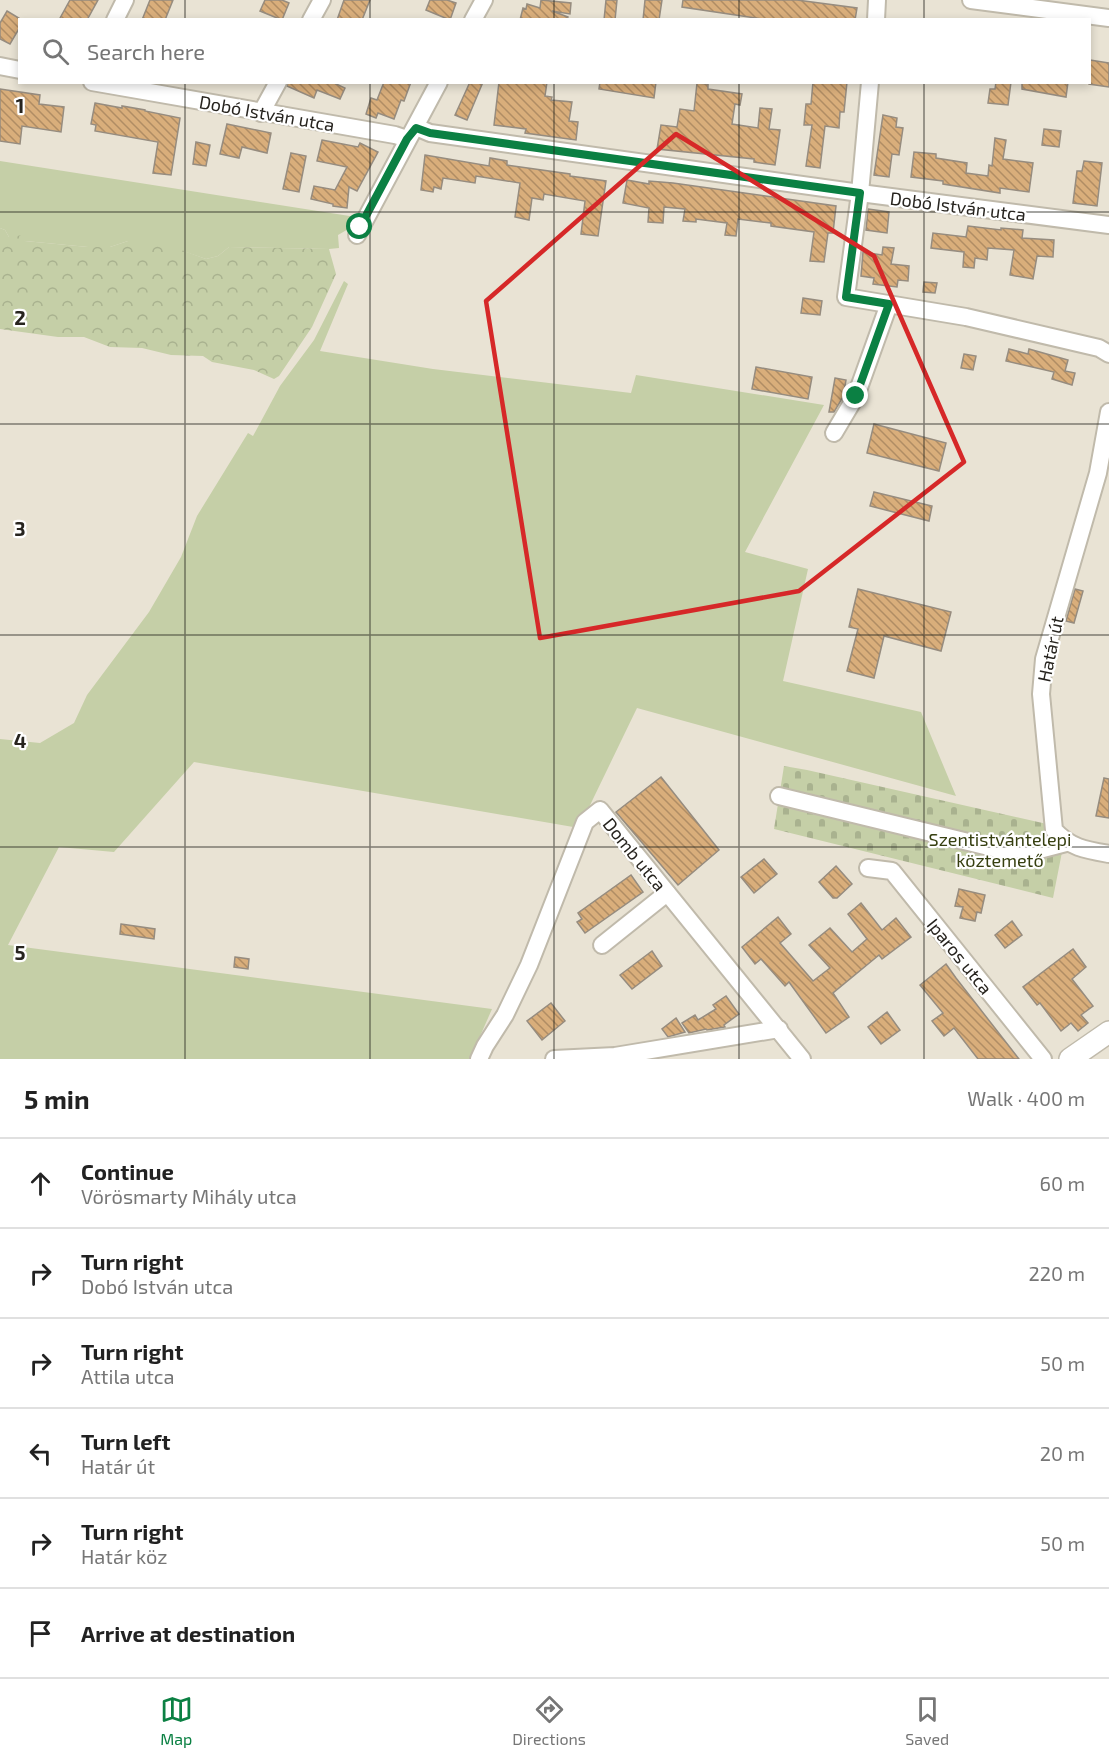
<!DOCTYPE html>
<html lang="en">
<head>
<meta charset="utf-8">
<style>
  body { margin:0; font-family:"Exo 2",sans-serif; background:#f6f6f6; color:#222 }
  .stop { position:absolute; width:18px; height:18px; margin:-14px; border:4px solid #0b8043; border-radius:50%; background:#fff }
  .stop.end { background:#0b8043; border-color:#fff; box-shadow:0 2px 6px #0008 }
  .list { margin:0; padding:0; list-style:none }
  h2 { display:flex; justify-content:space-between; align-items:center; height:78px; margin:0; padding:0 24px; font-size:26px }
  h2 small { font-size:20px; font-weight:400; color:#767676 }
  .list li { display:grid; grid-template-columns:39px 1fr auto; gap:18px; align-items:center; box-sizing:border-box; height:90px; padding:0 24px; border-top:2px solid #e0e0e0 }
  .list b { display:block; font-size:22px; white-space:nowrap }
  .list p { margin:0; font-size:20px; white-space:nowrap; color:#767676 }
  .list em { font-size:20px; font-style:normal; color:#767676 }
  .icon { flex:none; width:33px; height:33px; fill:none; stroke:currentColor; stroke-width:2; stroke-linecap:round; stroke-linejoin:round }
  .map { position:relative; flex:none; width:1109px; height:1059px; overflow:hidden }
  .search { position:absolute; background:#fff; box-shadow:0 3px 9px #0003; left:18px; right:18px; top:18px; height:66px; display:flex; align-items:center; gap:15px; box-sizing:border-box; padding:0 21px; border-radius:0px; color:#767676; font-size:22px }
  .sheet { height:618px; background:#fff }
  nav { display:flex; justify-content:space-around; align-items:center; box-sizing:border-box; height:84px; border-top:2px solid #e0e0e0; background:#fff; font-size:16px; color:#767676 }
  nav a { display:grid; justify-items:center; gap:3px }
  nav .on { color:#0b8043 }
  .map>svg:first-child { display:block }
</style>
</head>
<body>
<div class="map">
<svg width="1109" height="1059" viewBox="0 0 1109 1059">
  <defs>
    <pattern id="forest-crowns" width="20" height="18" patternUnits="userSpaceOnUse" patternTransform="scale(1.5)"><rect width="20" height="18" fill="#c5cfa7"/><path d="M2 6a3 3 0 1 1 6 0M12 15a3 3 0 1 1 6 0" fill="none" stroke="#a9b28f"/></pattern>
    <pattern id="cemetery-stones" width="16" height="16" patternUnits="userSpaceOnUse" patternTransform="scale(1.5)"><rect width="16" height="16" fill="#c5cfa7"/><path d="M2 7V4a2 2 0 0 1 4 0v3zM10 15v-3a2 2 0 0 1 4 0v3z" fill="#a9b28f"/></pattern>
    <pattern id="building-back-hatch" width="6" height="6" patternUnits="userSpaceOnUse" patternTransform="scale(1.5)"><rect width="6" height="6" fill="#d9ae7b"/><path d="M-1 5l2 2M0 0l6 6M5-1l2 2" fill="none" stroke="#b08d64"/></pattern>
  </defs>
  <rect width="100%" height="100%" fill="#e9e3d4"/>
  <!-- grass -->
  <g fill="#c5cfa7">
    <path d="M 0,161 L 356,217 L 362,221 L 338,235 L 339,248 L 329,249 L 229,247 L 218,256 L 206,259 L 183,251 L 128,241 L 110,247 L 88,247 L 25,241 L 9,237 L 5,230 L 0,228 Z"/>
    <path d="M 344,281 L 348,284 L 320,351 L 433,369 L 631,393 L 636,375 L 824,405 L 745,552 L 808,569 L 783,681 L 921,712 L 956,796 L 637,708 L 579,828 L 194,762 L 114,852 L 59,847 L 8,945 L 492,1009 L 470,1059 L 0,1059 L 0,739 L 40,743 L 74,723 L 87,695 L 149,612 L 181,557 L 197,516 L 248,433 L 253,436 L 280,386 L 314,340 Z"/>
  </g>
  <!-- forest -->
  <path fill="url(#forest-crowns)" d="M 0,228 L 5,230 L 9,237 L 23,235 L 25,241 L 88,247 L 110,247 L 128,241 L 154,240 L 206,259 L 218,256 L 229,247 L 329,249 L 336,274 L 312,327 L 279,376 L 274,379 L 254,370 L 212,362 L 203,356 L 171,355 L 142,348 L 110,347 L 84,337 L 58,337 L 0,329 Z"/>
  <!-- cemetery -->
  <path fill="url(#cemetery-stones)" d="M 784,766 L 807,770 L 1047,824 L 1048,849 L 1062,852 L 1053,898 L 774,829 Z"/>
  <!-- building -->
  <g fill="url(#building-back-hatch)" stroke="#968c7f" stroke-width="1.5">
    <path d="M 70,0 L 98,0 L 87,20 L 59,20 Z"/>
    <path d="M 150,0 L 173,0 L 165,20 L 142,20 Z"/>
    <path d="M 265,0 L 282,0 L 289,3 L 282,20 L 260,11 Z"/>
    <path d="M 344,0 L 370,0 L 362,20 L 337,20 Z"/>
    <path d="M 430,0 L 447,0 L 456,3 L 450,20 L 426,10 Z"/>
    <path d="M 541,0 L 571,3 L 570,14 L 552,11 L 568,17 L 567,20 L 520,20 L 523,8 L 526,9 L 527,4 L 540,8 Z"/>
    <path d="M 606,0 L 617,0 L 615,20 L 604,20 Z"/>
    <path d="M 645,0 L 662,0 L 659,20 L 643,20 Z"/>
    <path d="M 683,0 L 797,0 L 857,8 L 855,20 L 769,20 L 682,7 Z"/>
    <path d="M 7,11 L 22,20 L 20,20 L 20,27 L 10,44 L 0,39 L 0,23 Z"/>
    <path d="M 1090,60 L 1109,63 L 1109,87 L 1089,84 Z"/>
    <path d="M 288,82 L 332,82 L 345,88 L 340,99 L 317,90 L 314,98 L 287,86 Z"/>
    <path d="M 384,82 L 411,82 L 404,101 L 401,100 L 394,119 L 378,113 L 376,118 L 366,114 L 371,98 L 377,100 Z"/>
    <path d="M 470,82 L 483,82 L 467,120 L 455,115 Z"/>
    <path d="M 499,82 L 547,82 L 545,96 L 552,97 L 551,100 L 572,102 L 569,121 L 578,122 L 576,140 L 525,133 L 526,129 L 494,125 Z"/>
    <path d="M 600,82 L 656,82 L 654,98 L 599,89 Z"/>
    <path d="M 813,82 L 847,82 L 844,112 L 840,112 L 839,128 L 825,126 L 820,168 L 806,166 L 812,125 L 804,125 L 806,104 L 811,104 Z"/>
    <path d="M 996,82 L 1011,82 L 1008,105 L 988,103 L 990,89 L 995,89 Z"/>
    <path d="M 1022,82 L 1068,82 L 1066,97 L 1022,89 Z"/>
    <path d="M 697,83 L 708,84 L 708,89 L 742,94 L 740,105 L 735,104 L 732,124 L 758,128 L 760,108 L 772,109 L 769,129 L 780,130 L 775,165 L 754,162 L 754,159 L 657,149 L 661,125 L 677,127 L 680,109 L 694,111 Z"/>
    <path d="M 0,89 L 40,95 L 39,104 L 64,107 L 61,132 L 22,126 L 20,144 L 0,141 Z"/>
    <path d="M 95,103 L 122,108 L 122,106 L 145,110 L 145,111 L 180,118 L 171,175 L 153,173 L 158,142 L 95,131 L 96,125 L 91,124 Z"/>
    <path d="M 883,115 L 897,118 L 896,127 L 903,128 L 899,155 L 892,154 L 889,177 L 874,175 Z"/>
    <path d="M 227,124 L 271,133 L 267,153 L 242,147 L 239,158 L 220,154 Z"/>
    <path d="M 1044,129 L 1061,131 L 1059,147 L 1042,145 Z"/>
    <path d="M 995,138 L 1006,140 L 1003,159 L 1033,163 L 1029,192 L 1000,188 L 1000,193 L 943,184 L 943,181 L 911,177 L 914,152 L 936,154 L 936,158 L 967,163 L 966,173 L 988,176 L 989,165 L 992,166 Z"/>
    <path d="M 322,140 L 358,147 L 360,143 L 378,152 L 357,191 L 349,187 L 347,208 L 333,206 L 333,204 L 311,199 L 314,186 L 335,190 L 347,167 L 317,161 Z"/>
    <path d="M 196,142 L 210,145 L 206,166 L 193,164 Z"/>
    <path d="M 291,153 L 306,156 L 299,192 L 283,189 Z"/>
    <path d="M 425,155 L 489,166 L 490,158 L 507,161 L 507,165 L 570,174 L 570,176 L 606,181 L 598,236 L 581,234 L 585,201 L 544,194 L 543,200 L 532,198 L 529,220 L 515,217 L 520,183 L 476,176 L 475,183 L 443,178 L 441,189 L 434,187 L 433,192 L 421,190 Z"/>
    <path d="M 1084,161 L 1102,163 L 1097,206 L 1073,203 L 1077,171 L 1082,171 Z"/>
    <path d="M 627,180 L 649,184 L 649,181 L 673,183 L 836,206 L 833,233 L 828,233 L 824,262 L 810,261 L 814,232 L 771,226 L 771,223 L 738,219 L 736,236 L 725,235 L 727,223 L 696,219 L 696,222 L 683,221 L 685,209 L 664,207 L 663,223 L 648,222 L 649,208 L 623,203 Z"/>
    <path d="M 868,209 L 889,212 L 887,233 L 866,230 Z"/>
    <path d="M 968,226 L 1001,230 L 1001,228 L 1023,230 L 1022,238 L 1054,240 L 1053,257 L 1037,256 L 1033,279 L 1010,275 L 1014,250 L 988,248 L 987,260 L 975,258 L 974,268 L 963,267 L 964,252 L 931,248 L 933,233 L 966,237 Z"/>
    <path d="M 883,247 L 894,248 L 891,264 L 909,266 L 908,281 L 898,280 L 897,287 L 873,284 L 874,278 L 861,276 L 863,252 L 882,255 Z"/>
    <path d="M 924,282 L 937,283 L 935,293 L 923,292 Z"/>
    <path d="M 803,298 L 822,301 L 820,315 L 801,313 Z"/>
    <path d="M 1009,349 L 1028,354 L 1029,349 L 1068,360 L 1065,371 L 1075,373 L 1072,385 L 1052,379 L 1054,372 L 1006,361 Z"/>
    <path d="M 964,354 L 976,356 L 973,370 L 961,368 Z"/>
    <path d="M 756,367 L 812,377 L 808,399 L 752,389 Z"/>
    <path d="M 835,378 L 846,380 L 843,397 L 834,412 L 829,412 Z"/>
    <path d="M 874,424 L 946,443 L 939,471 L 867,453 Z"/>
    <path d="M 874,492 L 932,506 L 929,521 L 870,506 Z"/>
    <path d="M 858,589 L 951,612 L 941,651 L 884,636 L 874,678 L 847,671 L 858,629 L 849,627 Z"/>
    <path d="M 1075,589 L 1083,591 L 1074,623 L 1066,621 Z"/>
    <path d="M 661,777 L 719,850 L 678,885 L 616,812 Z"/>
    <path d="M 1104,778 L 1109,779 L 1109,818 L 1096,816 Z"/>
    <path d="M 764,859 L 777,874 L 754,893 L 741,877 Z"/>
    <path d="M 836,866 L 852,884 L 837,898 L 833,898 L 819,882 Z"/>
    <path d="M 631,875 L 643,892 L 585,933 L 577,922 L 582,919 L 578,913 Z"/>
    <path d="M 959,889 L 985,895 L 981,913 L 977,912 L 975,921 L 960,918 L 963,907 L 955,906 Z"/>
    <path d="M 861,903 L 882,930 L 896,918 L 911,937 L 882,959 L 879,955 L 833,993 L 849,1017 L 826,1033 L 789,982 L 785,986 L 761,959 L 755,964 L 742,947 L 778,917 L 791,934 L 780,943 L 813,981 L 830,968 L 809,945 L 830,928 L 852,952 L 867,939 L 848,914 Z"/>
    <path d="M 1012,921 L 1022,935 L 1005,948 L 995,935 Z"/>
    <path d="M 121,924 L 155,929 L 154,939 L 120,934 Z"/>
    <path d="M 1073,949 L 1086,967 L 1072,979 L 1093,1006 L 1081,1015 L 1088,1023 L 1078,1031 L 1071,1023 L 1061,1031 L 1040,1003 L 1037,1005 L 1023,987 Z"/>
    <path d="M 652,951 L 662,966 L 632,989 L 620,975 Z"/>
    <path d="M 235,957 L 249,959 L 248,969 L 234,967 Z"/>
    <path d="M 946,964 L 956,978 L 1019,1059 L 978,1059 L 954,1028 L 944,1036 L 932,1021 L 943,1013 L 920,985 Z"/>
    <path d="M 726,996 L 739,1014 L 724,1025 L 725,1027 L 707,1030 L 706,1029 L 689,1033 L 682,1023 L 695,1015 L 698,1020 L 716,1009 L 713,1005 Z"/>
    <path d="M 551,1003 L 565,1021 L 542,1040 L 527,1021 Z"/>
    <path d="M 887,1012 L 900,1030 L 881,1044 L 868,1027 Z"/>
    <path d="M 676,1018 L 685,1032 L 668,1037 L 662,1029 Z"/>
  </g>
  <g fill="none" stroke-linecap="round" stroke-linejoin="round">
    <!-- minor casing -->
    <g stroke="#c0baab" stroke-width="20">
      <g id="minor">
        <path d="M 971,0 L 1109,18"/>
        <path d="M 115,20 L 125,0"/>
        <path d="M 311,20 L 322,0"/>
        <path d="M 473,20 L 484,0"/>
        <path d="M 876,20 L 877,0"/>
        <path d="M 0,66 L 20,70"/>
        <path d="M 92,82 L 395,135 L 407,139"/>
        <path d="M 870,82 L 860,193 L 846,297 L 966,317 L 1099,348 L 1109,354"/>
        <path d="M 261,113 L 278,82"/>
        <path d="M 416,127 L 430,133 L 860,193 L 1109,225"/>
        <path d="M 357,235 L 439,82"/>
        <path d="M 1109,412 L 1098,473 L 1044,659 L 1041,694 L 1054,830 C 1071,848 1085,850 1109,854"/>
        <path d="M 834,433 L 856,396 L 889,304"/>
        <path d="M 779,796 L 997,849 L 1043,849 L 1066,843"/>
        <path d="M 868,868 L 892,871 L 1043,1059"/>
        <path d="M 602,945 L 667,893"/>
        <path d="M 479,1059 L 485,1046 L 505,1015 L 529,965 L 585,822 L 600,810 L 802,1059"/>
        <path d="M 554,1059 L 615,1056 L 779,1029"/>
      </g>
    </g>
    <!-- major casing -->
    <g stroke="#c0baab" stroke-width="24">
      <path id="major" d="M 1070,1059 L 1109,1032"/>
    </g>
    <!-- minor -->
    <use href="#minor" stroke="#fff" stroke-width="16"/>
    <!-- major -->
    <use href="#major" stroke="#fff" stroke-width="21"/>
  </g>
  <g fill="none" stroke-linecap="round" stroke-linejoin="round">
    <!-- route -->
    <path stroke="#0b8043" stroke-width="8" d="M 360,227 L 407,139 L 416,128 L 430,133 L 860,193 L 846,297 L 889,304 L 856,396"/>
  </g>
  <!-- marked area -->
  <path fill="none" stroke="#d62828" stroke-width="4.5" stroke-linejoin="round" d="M 676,134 L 874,256 L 964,462 L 799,591 L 540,638 L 486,301 Z"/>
  <!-- grid -->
  <path fill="none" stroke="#27241f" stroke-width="1.5" stroke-opacity="0.55" d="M 185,0 L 185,20M 370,0 L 370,20M 554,0 L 554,20M 739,0 L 739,20M 924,0 L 924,20M 185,82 L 185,1059M 370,82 L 370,1059M 554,82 L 554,1059M 739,82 L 739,1059M 924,82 L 924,1059M 0,212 L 1109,212M 0,424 L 1109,424M 0,635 L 1109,635M 0,847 L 1109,847"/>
  <g text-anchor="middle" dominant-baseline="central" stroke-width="4.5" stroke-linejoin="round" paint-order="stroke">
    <!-- street labels -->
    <g font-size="18" fill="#27241f" stroke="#fff">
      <text transform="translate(267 113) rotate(10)">Dobó István utca</text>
      <text transform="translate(958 206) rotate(7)">Dobó István utca</text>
      <text transform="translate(1050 649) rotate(-78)">Határ út</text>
      <text transform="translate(635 854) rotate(51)">Domb utca</text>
      <text transform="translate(960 956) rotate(51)">Iparos utca</text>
    </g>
    <!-- park labels -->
    <g font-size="18" fill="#363f10" stroke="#fff">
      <text x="1000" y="839">Szentistvántelepi<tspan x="1000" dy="21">köztemető</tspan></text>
    </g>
  </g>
  <g font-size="20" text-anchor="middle" font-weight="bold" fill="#27241f" stroke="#fff" stroke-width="4.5" stroke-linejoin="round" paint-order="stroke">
    <text x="20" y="113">1</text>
    <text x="20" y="325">2</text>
    <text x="20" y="536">3</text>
    <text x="20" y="748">4</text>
    <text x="20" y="960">5</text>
  </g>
</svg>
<div class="stop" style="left:360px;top:227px"></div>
<div class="stop end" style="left:856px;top:396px"></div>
<div class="search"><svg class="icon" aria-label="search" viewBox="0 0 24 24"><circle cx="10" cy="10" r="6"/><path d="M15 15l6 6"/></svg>Search here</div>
</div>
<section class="sheet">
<h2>5 min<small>Walk · 400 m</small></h2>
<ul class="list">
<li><svg class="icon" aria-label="ahead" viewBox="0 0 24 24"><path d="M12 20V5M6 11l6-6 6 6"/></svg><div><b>Continue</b><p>Vörösmarty Mihály utca</p></div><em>60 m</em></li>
<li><svg class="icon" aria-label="right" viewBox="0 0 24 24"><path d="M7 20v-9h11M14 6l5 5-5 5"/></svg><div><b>Turn right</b><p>Dobó István utca</p></div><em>220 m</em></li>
<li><svg class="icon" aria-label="right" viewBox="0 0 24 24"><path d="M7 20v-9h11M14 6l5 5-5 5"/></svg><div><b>Turn right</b><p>Attila utca</p></div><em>50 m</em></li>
<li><svg class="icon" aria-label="left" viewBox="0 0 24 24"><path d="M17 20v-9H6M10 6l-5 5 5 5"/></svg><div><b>Turn left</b><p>Határ út</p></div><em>20 m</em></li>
<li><svg class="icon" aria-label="right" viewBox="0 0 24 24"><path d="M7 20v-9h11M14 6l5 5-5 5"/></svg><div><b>Turn right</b><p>Határ köz</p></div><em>50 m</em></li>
<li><svg class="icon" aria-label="arrive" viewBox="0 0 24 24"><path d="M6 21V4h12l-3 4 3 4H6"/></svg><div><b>Arrive at destination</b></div></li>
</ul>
</section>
<nav>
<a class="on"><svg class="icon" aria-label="map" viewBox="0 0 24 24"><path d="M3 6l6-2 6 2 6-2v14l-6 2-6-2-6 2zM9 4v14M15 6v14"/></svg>Map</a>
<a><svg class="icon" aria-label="directions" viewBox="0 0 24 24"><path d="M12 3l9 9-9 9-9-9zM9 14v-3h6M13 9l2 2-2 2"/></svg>Directions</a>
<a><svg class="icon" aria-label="saved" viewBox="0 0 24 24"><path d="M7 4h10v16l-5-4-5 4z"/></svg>Saved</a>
</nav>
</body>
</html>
